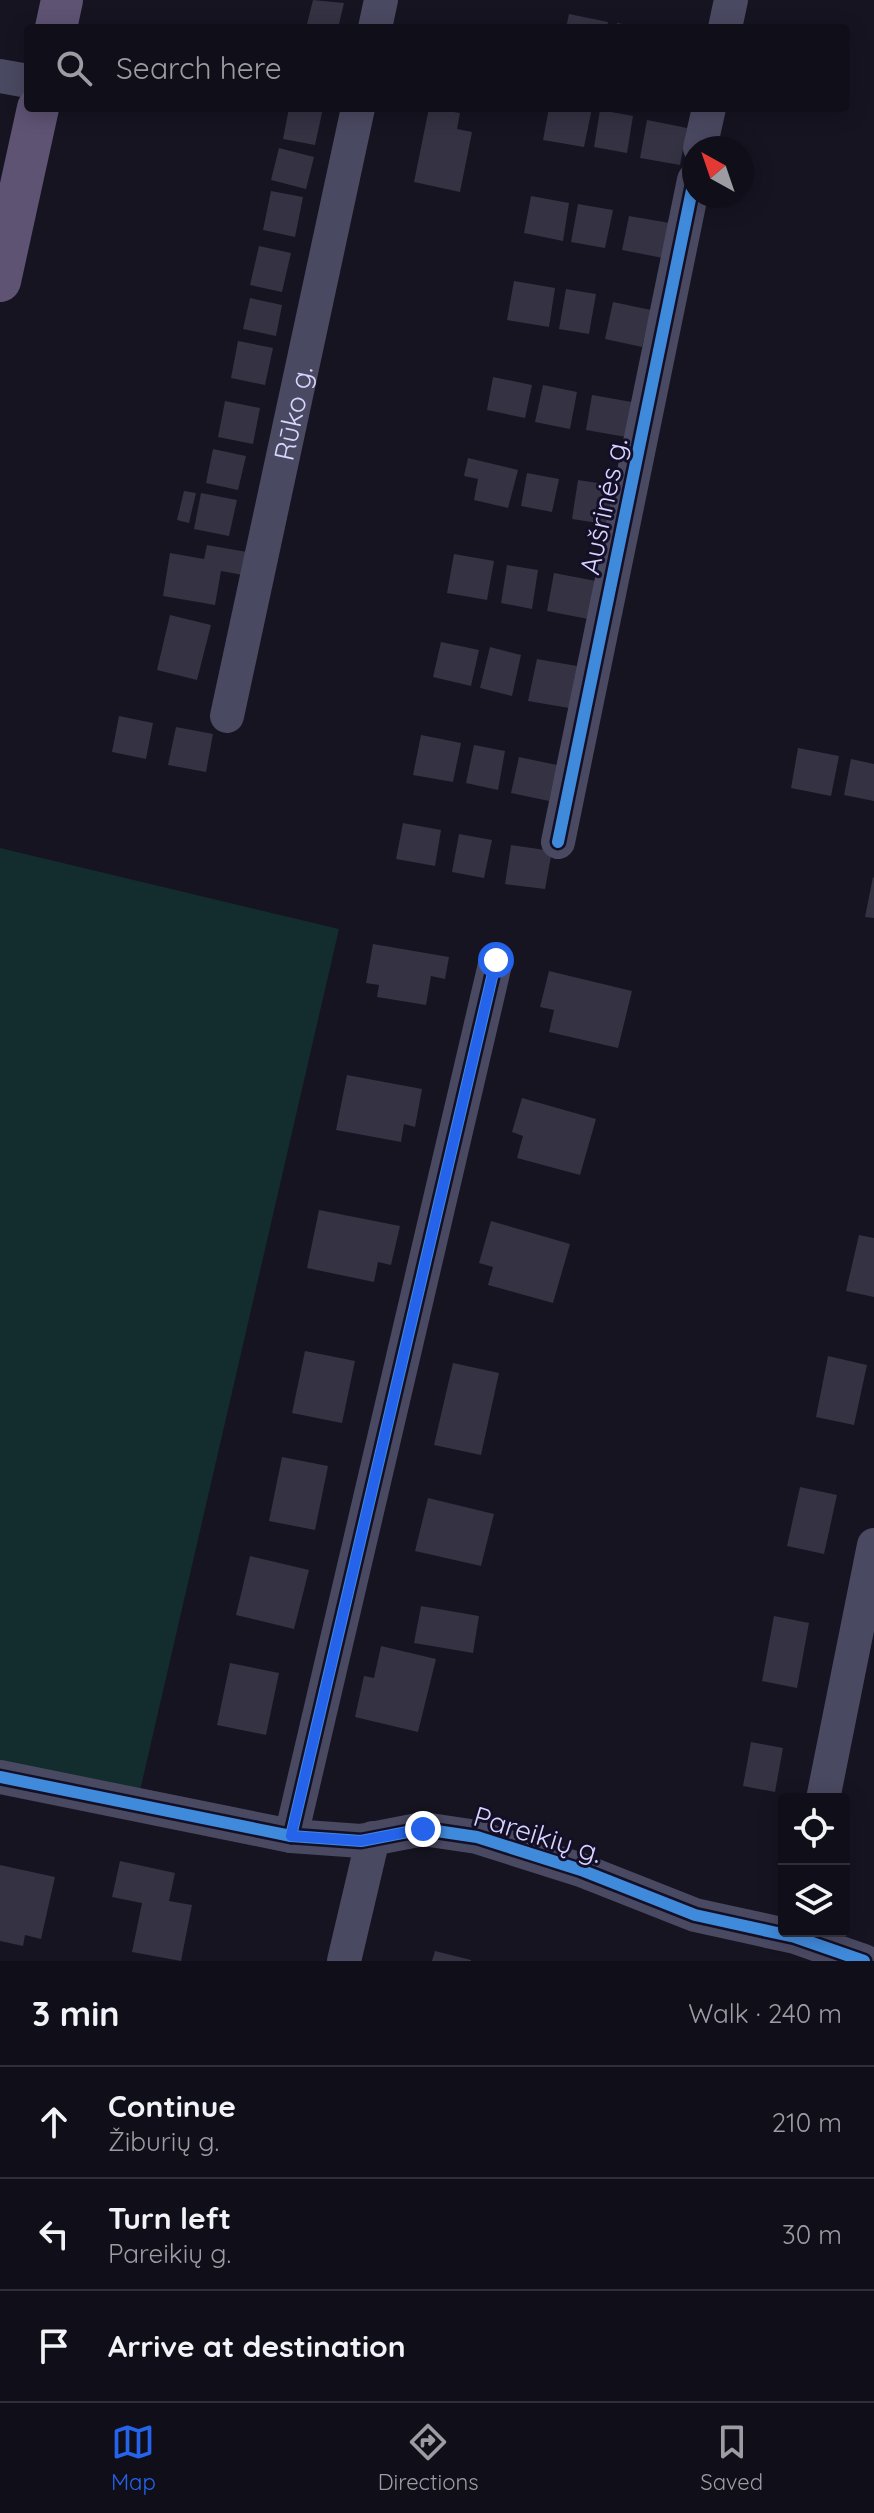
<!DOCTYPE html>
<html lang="en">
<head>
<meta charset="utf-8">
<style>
  body { margin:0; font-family:Quicksand,sans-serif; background:#1e1d26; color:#f1f3f6 }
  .controls { position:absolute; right:24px; bottom:24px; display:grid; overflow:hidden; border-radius:8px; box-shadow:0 4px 20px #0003 }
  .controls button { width:72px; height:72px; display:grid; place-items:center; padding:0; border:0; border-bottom:2px solid #302f38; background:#100f19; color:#f1f3f6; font:40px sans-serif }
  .compass { position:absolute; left:682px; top:136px; width:72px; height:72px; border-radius:50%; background:#100f19; box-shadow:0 4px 20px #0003; rotate:320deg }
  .stop { position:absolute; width:24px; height:24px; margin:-18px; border:6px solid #2563eb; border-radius:50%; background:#fff }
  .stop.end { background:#2563eb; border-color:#fff; box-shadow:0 2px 8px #0008 }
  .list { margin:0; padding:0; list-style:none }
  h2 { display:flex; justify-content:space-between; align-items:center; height:104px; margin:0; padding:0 32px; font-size:34px }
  h2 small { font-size:26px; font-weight:400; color:#9c9ca2 }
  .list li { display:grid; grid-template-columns:52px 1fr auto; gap:24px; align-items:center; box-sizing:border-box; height:112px; padding:0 32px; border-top:2px solid #302f38 }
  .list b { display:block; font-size:30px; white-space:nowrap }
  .list p { margin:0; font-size:26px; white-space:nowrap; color:#9c9ca2 }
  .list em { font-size:26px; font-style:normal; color:#9c9ca2 }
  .icon { flex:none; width:44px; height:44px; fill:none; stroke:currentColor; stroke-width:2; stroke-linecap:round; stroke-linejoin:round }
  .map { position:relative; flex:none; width:874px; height:1961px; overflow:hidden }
  .search { position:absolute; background:#100f19; box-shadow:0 4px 20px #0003; left:24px; right:24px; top:24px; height:88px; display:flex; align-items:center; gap:20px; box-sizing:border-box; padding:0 28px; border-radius:8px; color:#9c9ca2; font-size:30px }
  .sheet { height:440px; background:#100f19 }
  nav { display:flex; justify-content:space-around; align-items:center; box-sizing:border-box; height:112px; border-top:2px solid #302f38; background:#100f19; font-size:22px; color:#9c9ca2 }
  nav a { display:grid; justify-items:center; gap:4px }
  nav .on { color:#2563eb }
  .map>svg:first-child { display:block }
</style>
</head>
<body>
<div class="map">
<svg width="874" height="1961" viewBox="0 0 874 1961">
  <rect width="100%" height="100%" fill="#161421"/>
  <!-- green -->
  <path fill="#132c2d" d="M 0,848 L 339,929 L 139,1795 L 0,1767 Z"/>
  <!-- building -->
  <g fill="#343243">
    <path d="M 313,0 L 344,3 L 338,28 L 306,28 Z"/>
    <path d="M 569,14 L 608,22 L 607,28 L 566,28 Z"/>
    <path d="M 617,23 L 636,26 L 636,28 L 616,28 Z"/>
    <path d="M 289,108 L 323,108 L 315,145 L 283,139 Z"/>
    <path d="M 429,108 L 460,113 L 457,129 L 472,132 L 460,192 L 414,182 Z"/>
    <path d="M 549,108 L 592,108 L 584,147 L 543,140 Z"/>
    <path d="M 600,110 L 633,116 L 627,153 L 594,147 Z"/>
    <path d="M 647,120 L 687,128 L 680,165 L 640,158 Z"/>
    <path d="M 279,148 L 314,157 L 306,189 L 271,180 Z"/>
    <path d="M 271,191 L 303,197 L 295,237 L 263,230 Z"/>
    <path d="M 531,196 L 569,203 L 563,241 L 524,233 Z"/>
    <path d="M 578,204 L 613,210 L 605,248 L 571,242 Z"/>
    <path d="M 629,216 L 670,223 L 663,258 L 622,250 Z"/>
    <path d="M 259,246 L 291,253 L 282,292 L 250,285 Z"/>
    <path d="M 514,281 L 555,288 L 549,327 L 507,320 Z"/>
    <path d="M 566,289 L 596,294 L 589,334 L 559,329 Z"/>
    <path d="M 250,298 L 282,305 L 276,336 L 243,329 Z"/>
    <path d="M 613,302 L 651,310 L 642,347 L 605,339 Z"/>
    <path d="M 238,341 L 273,348 L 265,385 L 231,378 Z"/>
    <path d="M 493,377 L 532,385 L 525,418 L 487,410 Z"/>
    <path d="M 543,385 L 577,392 L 570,429 L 535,422 Z"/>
    <path d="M 592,395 L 632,402 L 626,437 L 586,430 Z"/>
    <path d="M 225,401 L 260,408 L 253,444 L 218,437 Z"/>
    <path d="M 213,449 L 246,456 L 238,490 L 206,483 Z"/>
    <path d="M 468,458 L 518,470 L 508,508 L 474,500 L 478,479 L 464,476 Z"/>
    <path d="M 527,473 L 559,479 L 552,512 L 521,506 Z"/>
    <path d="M 578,480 L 618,486 L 611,525 L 572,519 Z"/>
    <path d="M 184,491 L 196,493 L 189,523 L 177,520 Z"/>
    <path d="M 201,493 L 237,500 L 229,536 L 194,529 Z"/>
    <path d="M 207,545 L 247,552 L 243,575 L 221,571 L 215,605 L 163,596 L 170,553 L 204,559 Z"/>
    <path d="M 454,554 L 494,561 L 487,600 L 447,593 Z"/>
    <path d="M 507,565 L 538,570 L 532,609 L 501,603 Z"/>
    <path d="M 554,573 L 596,581 L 588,619 L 547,611 Z"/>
    <path d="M 170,615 L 211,625 L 197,680 L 157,670 Z"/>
    <path d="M 441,642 L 479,650 L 471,686 L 433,677 Z"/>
    <path d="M 490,647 L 521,655 L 512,696 L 480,688 Z"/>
    <path d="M 537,659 L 577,666 L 569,708 L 528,701 Z"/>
    <path d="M 119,716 L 153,723 L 146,759 L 112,752 Z"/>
    <path d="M 176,727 L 213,734 L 206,772 L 168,765 Z"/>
    <path d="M 421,735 L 461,743 L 453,782 L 413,775 Z"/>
    <path d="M 474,745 L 505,751 L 498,790 L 466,783 Z"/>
    <path d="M 798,748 L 839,756 L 831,796 L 791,788 Z"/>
    <path d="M 519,757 L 557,765 L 549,801 L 511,793 Z"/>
    <path d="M 851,759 L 874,764 L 874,801 L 844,795 Z"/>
    <path d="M 403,823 L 441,830 L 435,866 L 396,859 Z"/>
    <path d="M 459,834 L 492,840 L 484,878 L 452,872 Z"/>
    <path d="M 511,845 L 552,851 L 545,889 L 505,884 Z"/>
    <path d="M 873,877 L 874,878 L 874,918 L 865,917 Z"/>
    <path d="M 373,944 L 449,957 L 445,979 L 431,976 L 426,1005 L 377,997 L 379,985 L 366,983 Z"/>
    <path d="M 549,971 L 632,991 L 618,1048 L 549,1032 L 554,1010 L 540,1007 Z"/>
    <path d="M 347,1075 L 422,1089 L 415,1127 L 404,1124 L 401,1142 L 336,1130 Z"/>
    <path d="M 522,1098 L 596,1119 L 580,1175 L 517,1158 L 523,1136 L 512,1132 Z"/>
    <path d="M 319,1210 L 400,1226 L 391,1265 L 378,1262 L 374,1282 L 307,1268 Z"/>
    <path d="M 491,1221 L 570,1244 L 553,1303 L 488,1285 L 493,1267 L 479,1263 Z"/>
    <path d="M 859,1235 L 874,1238 L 874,1297 L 846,1291 Z"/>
    <path d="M 305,1351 L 355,1361 L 342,1423 L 292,1413 Z"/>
    <path d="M 828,1356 L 867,1365 L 854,1425 L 816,1417 Z"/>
    <path d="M 453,1363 L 499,1373 L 481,1455 L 434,1445 Z"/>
    <path d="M 282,1457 L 328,1466 L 315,1530 L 269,1521 Z"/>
    <path d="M 800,1487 L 837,1495 L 824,1554 L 787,1546 Z"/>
    <path d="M 428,1498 L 494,1514 L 481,1566 L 415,1551 Z"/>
    <path d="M 250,1556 L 309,1570 L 294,1629 L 236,1615 Z"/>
    <path d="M 421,1606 L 479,1616 L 473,1653 L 414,1643 Z"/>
    <path d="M 774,1616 L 809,1623 L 797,1688 L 762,1681 Z"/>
    <path d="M 381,1646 L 436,1659 L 418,1732 L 355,1717 L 364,1676 L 374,1678 Z"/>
    <path d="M 230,1663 L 279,1673 L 266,1735 L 217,1725 Z"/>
    <path d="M 751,1742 L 783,1748 L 775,1792 L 743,1786 Z"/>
    <path d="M 120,1861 L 175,1873 L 169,1901 L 192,1905 L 181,1961 L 132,1952 L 142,1903 L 112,1897 Z"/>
    <path d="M 0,1865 L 55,1877 L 41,1939 L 25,1935 L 23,1946 L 0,1941 Z"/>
    <path d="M 435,1951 L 471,1960 L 471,1961 L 432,1961 Z"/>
  </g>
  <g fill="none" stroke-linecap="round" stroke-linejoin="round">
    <!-- minor -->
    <g stroke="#4a4962" stroke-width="34">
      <path d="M 375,28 L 381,0"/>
      <path d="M 725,28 L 731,0"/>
      <path d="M 0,76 L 28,81"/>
      <path d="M 700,148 L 709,108"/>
      <path id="s1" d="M 227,716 L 358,108"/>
      <path d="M 558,842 L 694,180"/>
      <path d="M 0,1777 L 291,1836 L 361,1841 L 423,1829 L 477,1837 L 581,1870 L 695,1915 L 795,1937 L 864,1961"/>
      <path d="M 823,1799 L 874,1545"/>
      <path d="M 291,1836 L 496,960"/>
      <path d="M 344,1961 L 373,1838"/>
    </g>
    <!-- major -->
    <g stroke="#5e5373" stroke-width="42">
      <path d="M 56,28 L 62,0"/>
      <path d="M 0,281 L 38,108"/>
    </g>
    <!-- cycleway casing -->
    <g stroke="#130f26" stroke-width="17">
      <g id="cycleway">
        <path d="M 558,842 L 694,180"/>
        <path d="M 0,1777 L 291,1836 L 361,1841 L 423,1829 L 477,1837 L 581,1870 L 695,1915 L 795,1937 L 864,1961"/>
        <path d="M 291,1836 L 496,960"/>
      </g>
    </g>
    <!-- cycleway -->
    <use href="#cycleway" stroke="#408adc" stroke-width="12"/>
  </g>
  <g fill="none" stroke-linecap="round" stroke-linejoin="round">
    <!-- route -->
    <path stroke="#2563eb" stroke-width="10" d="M 423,1829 L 361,1841 L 291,1836 L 496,960"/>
  </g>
  <g text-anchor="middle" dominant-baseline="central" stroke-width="6" stroke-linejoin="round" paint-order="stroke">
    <!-- street labels -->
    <g font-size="28" fill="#d9d4ff" stroke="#130f26">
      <text stroke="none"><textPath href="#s1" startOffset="310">Rūko g.</textPath></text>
      <text transform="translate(603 506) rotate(-78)">Aušrinės g.</text>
      <text transform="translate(538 1834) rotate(17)">Pareikių g.</text>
    </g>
  </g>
</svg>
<div class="controls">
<button><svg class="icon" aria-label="locate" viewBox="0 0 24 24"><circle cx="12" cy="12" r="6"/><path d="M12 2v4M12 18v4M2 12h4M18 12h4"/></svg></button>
<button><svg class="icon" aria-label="layers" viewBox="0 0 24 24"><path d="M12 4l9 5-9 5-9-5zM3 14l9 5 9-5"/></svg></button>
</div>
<svg class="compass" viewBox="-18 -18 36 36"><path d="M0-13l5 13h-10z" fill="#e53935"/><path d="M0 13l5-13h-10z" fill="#9c9ca2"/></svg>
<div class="stop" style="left:496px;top:960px"></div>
<div class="stop end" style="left:423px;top:1829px"></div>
<div class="search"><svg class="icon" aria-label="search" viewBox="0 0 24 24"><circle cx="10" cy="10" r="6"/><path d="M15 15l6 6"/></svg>Search here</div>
</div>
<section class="sheet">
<h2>3 min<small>Walk · 240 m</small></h2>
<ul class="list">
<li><svg class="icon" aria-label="ahead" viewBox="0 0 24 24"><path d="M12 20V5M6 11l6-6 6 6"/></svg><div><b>Continue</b><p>Žiburių g.</p></div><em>210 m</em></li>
<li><svg class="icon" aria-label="left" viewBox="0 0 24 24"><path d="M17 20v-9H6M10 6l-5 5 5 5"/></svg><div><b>Turn left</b><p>Pareikių g.</p></div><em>30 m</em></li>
<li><svg class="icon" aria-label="arrive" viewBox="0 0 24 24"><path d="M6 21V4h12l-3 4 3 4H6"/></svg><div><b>Arrive at destination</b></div></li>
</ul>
</section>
<nav>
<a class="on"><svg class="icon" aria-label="map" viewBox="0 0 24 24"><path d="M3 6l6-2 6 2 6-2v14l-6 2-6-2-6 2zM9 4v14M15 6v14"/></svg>Map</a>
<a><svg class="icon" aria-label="directions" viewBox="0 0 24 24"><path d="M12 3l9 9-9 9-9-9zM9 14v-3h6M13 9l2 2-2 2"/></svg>Directions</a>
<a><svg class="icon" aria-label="saved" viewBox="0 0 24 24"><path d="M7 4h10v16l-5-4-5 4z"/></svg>Saved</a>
</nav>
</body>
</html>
